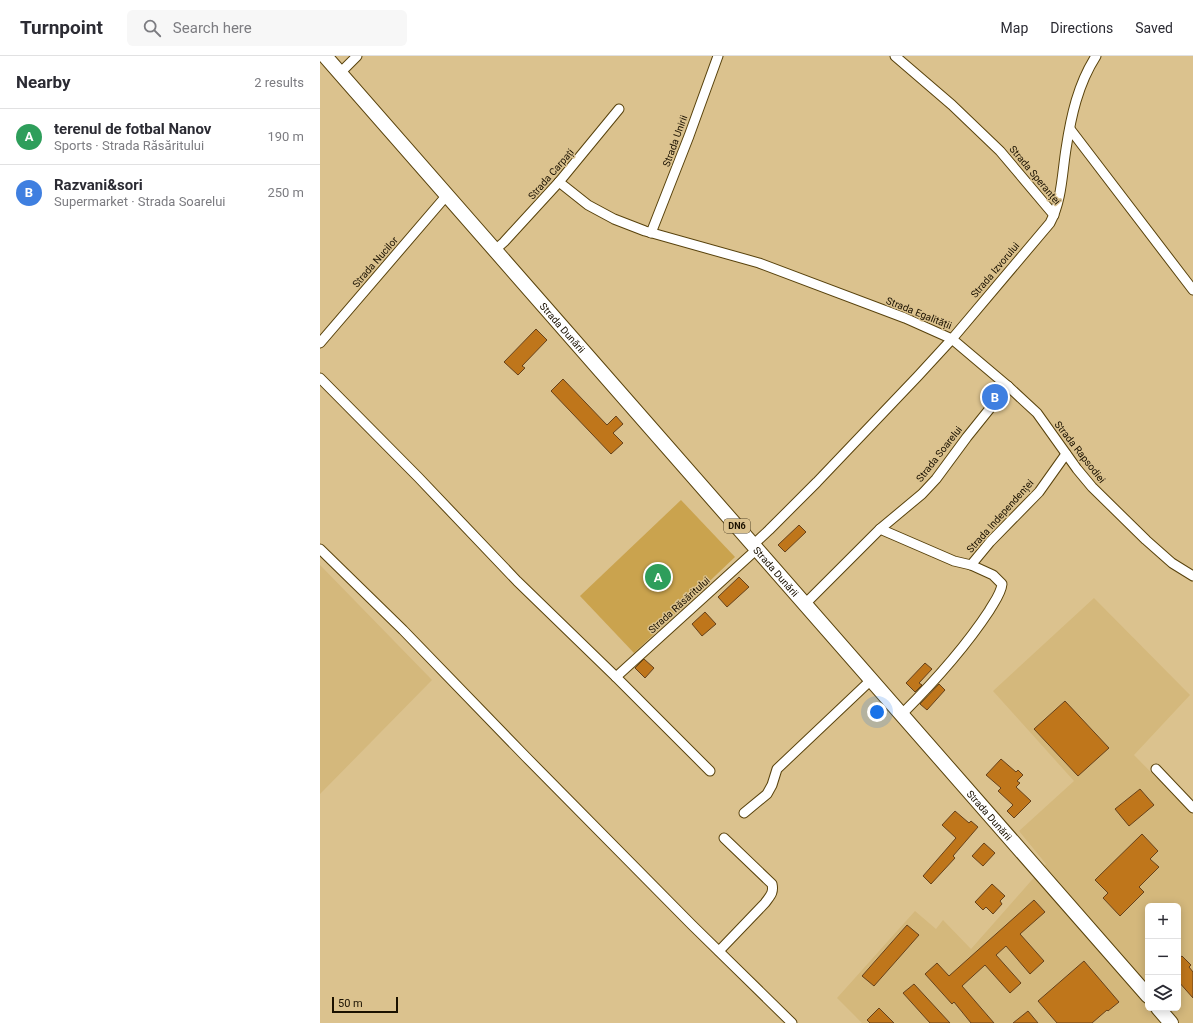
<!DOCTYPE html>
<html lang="en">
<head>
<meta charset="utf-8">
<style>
  body { margin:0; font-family:Roboto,sans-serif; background:#f7f7f7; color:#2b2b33 }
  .controls { position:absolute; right:12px; bottom:12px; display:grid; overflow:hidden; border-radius:6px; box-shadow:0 2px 10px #0003 }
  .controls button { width:36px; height:36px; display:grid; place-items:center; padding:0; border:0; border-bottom:1px solid #e1e1e2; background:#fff; color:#2b2b33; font:20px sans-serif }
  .scale { position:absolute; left:12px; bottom:10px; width:66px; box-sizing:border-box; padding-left:4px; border:2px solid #1a1100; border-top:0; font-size:11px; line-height:14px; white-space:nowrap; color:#1a1100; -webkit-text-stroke:3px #dbc28e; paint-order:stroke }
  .you { position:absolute; left:557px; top:656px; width:14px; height:14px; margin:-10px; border:3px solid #fff; border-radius:50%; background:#1a73e8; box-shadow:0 0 0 6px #1a73e833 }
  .badge { display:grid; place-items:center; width:26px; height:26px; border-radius:50%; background:#3965d5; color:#fff; font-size:13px; font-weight:700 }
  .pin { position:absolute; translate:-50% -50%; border:2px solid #fff; box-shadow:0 1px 4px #0006 }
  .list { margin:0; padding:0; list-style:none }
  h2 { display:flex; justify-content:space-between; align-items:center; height:52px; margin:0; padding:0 16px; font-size:17px }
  h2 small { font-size:13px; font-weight:400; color:#7c7c81 }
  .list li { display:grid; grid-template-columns:26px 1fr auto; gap:12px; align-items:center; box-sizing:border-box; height:56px; padding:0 16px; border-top:1px solid #e1e1e2 }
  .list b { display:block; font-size:15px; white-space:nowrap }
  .list p { margin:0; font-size:13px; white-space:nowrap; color:#7c7c81 }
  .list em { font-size:13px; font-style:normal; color:#7c7c81 }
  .icon { flex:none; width:22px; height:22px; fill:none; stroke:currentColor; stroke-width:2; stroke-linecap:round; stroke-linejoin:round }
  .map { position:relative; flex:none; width:873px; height:967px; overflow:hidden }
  header { display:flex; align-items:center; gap:24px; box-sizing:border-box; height:56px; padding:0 20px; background:#fff; border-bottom:1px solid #e1e1e2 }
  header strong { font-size:19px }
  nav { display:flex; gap:22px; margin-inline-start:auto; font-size:14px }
  .search { width:280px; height:36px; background:#f7f7f7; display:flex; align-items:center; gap:10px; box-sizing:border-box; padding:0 14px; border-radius:6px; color:#7c7c81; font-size:15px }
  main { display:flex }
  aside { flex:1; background:#fff }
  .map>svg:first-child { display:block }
</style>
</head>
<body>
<header>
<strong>Turnpoint</strong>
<div class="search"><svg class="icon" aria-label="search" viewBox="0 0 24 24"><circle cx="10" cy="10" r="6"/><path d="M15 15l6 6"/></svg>Search here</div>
<nav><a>Map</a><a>Directions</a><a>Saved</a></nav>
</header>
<main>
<aside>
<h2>Nearby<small>2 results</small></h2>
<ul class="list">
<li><span class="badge" style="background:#2e9e5b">A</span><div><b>terenul de fotbal Nanov</b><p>Sports · Strada Răsăritului</p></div><em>190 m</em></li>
<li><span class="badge" style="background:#3f7fe0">B</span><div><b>Razvani&amp;sori</b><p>Supermarket · Strada Soarelui</p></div><em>250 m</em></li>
</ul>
</aside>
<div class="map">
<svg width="873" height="967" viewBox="0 0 873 967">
  <rect width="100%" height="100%" fill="#dbc28e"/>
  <!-- built -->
  <g fill="#d4b87c" fill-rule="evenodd">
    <path d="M 0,509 L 112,624 L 0,738 Z"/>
    <path d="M 774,542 L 870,639 L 814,699 L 873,759 L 873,967 L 542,967 L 517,942 L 595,855 L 616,873 L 623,864 L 651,893 L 726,808 L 699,775 L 754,725 L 673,635 ZM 828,850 L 858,850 L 858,952 L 828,952 Z"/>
  </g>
  <!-- green -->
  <path fill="#caa34e" d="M 361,444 L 415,501 L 314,597 L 260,540 Z"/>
  <!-- building -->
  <g fill="#bf761b" stroke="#66411a">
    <path d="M 216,273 L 227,284 L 202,310 L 205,312 L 198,319 L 184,306 Z"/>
    <path d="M 243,323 L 287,369 L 296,360 L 303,368 L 293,377 L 303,387 L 291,398 L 231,335 Z"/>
    <path d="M 479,469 L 486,476 L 465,496 L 458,489 Z"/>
    <path d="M 419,521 L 429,531 L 407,551 L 398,541 Z"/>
    <path d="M 385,556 L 396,568 L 382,580 L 372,568 Z"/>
    <path d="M 324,603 L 334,612 L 325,622 L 315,612 Z"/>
    <path d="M 605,607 L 612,613 L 599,627 L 602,629 L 595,636 L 586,627 Z"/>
    <path d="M 619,628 L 625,634 L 607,654 L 600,648 Z"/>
    <path d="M 745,645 L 789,692 L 758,720 L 714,673 Z"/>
    <path d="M 681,703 L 696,716 L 698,714 L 703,719 L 697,725 L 700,727 L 696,731 L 711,745 L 694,762 L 687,755 L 693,749 L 678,735 L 681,732 L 666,719 Z"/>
    <path d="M 820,733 L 834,749 L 809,770 L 795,753 Z"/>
    <path d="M 635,755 L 649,767 L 651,765 L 658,771 L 633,800 L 635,802 L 611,828 L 603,820 L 636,782 L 622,769 Z"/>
    <path d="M 822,778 L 838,795 L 830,803 L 839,811 L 819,831 L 824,836 L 800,860 L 783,842 L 788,837 L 775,824 Z"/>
    <path d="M 664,787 L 675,797 L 663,810 L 652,800 Z"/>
    <path d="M 672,828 L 685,840 L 680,845 L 682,848 L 673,858 L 666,851 L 663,854 L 655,846 Z"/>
    <path d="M 714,844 L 725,856 L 700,878 L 724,905 L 710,918 L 686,890 L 676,899 L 701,927 L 690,937 L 665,909 L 642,930 L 674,967 L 651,967 L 634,946 L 632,948 L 605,918 L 617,907 L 629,920 Z"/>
    <path d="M 587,869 L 599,879 L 554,930 L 542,920 Z"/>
    <path d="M 862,900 L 871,909 L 869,911 L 873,916 L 873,942 L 858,925 L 858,903 Z"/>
    <path d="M 764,905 L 799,946 L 788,955 L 787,954 L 772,967 L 737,967 L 718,945 Z"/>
    <path d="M 594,928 L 630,967 L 610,967 L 583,937 Z"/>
    <path d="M 559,952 L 574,967 L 550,967 L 547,964 Z"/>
    <path d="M 708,955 L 718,967 L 693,967 Z"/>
  </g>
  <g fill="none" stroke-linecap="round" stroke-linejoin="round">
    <!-- street casing -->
    <g stroke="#58420c" stroke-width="11">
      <g id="street">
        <path d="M 575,0 L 632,49 L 680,95 L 734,159"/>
        <path d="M 20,17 L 37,0"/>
        <path d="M 750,73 L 873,234"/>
        <path d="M 239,126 L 268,149 L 294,163 L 325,175 L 439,207 L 585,262 L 632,283 L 690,332 L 717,357 L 757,413 L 772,431 L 826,484 L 852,507 L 873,520"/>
        <path d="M 331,177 L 369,80 L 398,0"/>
        <path d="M 175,194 L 184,186 L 239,126 L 299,53"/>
        <path d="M 0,287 L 127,139"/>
        <path d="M 0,322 L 98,421 L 197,525 L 296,621 L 390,715"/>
        <path d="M 560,473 L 602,438 L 616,423 L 647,381 L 688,330"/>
        <path d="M 433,489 L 449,474 L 497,426 L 598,320 L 632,283 L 730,167 C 742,144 742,118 746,93 C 751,60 758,28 776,0"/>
        <path d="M 0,493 L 83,574 L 206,701 L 372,869 L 472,967"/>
        <path d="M 651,509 L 670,486 L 719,436 L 746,398"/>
        <path d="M 485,548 L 560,473 L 634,505 L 651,509 L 673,519 L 682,528 C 681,538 674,546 669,555 C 644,593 613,627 582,658"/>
        <path d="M 296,621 L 437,493"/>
        <path d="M 836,713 L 873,752"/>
        <path d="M 424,757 L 447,738 L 452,729 L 457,713 L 551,624"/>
        <path d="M 399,895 L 445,847 C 450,840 454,837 452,828 L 404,782"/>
      </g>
    </g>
    <!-- primary casing -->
    <g stroke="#58420c" stroke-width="16">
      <g id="primary">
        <path id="s1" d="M 5,0 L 828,940"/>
        <path d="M 838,952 L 851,967"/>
      </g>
    </g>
    <!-- street -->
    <use href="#street" stroke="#fff" stroke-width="9"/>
    <!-- primary -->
    <use href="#primary" stroke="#fff" stroke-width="14"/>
  </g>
  <g text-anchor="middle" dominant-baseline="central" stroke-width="3" stroke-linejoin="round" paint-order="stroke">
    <!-- shield labels -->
    <rect fill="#dbc28e" stroke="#54462b" stroke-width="1" x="404" y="463" width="26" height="14" rx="3"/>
    <g font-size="9" font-weight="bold" fill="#1a1100">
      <text x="417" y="470">DN6</text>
    </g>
    <!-- street labels -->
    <g font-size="10" fill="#1a1100" stroke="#dbc28e">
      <text transform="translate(355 85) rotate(-70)">Strada Unirii</text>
      <text transform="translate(231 118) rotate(-49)">Strada Carpați</text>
      <text transform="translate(715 119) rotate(50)">Strada Speranței</text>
      <text transform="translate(55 206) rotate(-49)">Strada Nucilor</text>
      <text transform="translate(675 214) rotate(-50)">Strada Izvorului</text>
      <text transform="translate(599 257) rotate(22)">Strada Egalității</text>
      <text stroke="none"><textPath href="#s1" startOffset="361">Strada Dunării</textPath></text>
      <text transform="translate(760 396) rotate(52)">Strada Rapsodiei</text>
      <text transform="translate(619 398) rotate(-52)">Strada Soarelui</text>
      <text transform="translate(680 460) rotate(-48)">Strada Independenței</text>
      <text stroke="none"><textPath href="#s1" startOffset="685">Strada Dunării</textPath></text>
      <text transform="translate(359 549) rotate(-42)">Strada Răsăritului</text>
      <text stroke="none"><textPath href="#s1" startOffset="1009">Strada Dunării</textPath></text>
    </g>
  </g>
</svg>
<div class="controls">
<button>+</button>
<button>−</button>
<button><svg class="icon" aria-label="layers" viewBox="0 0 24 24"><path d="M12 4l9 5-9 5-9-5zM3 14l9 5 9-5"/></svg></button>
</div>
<div class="scale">50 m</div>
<div class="you"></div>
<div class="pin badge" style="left:338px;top:521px;background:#2e9e5b">A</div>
<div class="pin badge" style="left:675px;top:341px;background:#3f7fe0">B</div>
</div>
</main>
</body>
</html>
